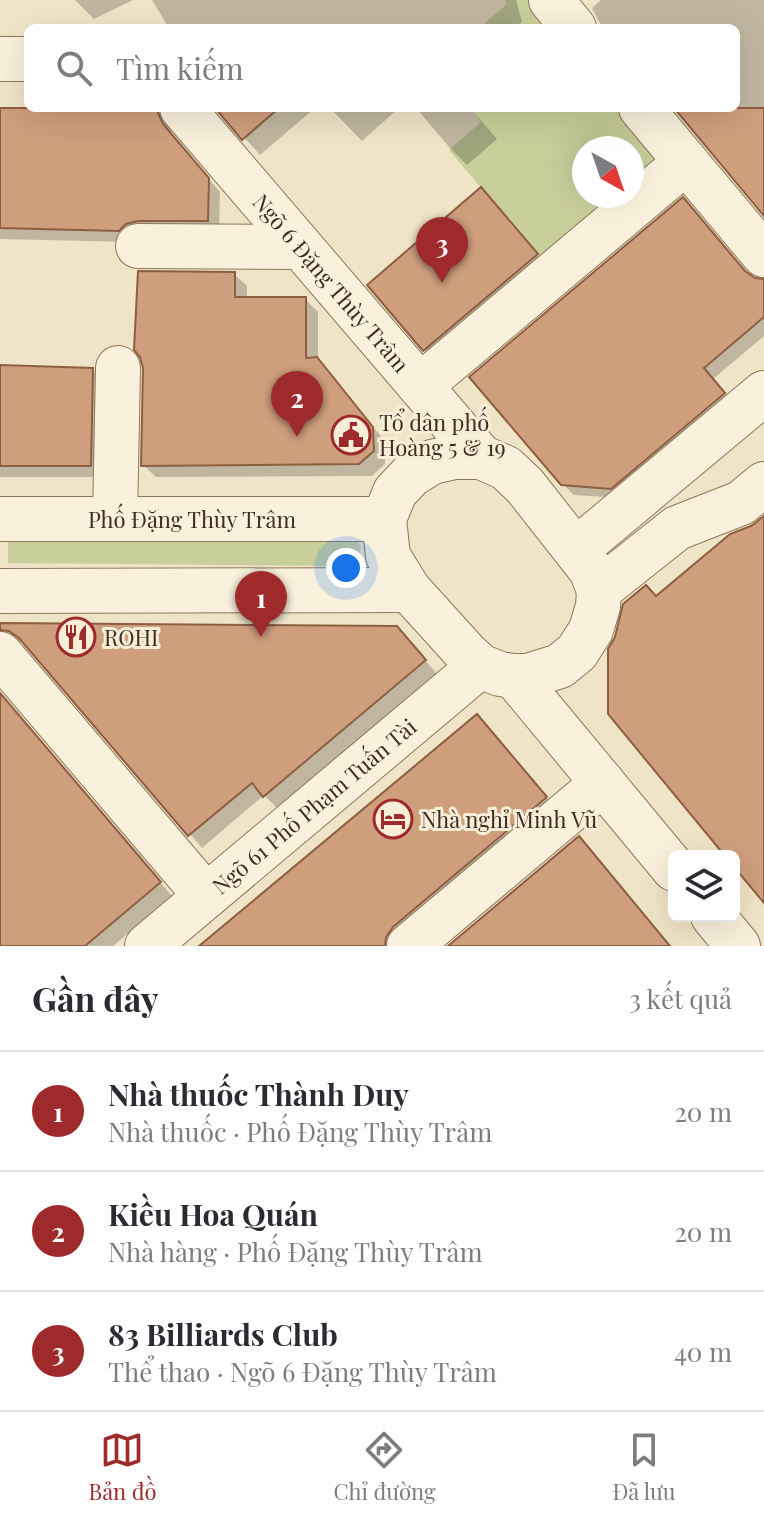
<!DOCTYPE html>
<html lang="vi">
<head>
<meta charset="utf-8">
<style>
  body { margin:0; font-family:"Playfair Display",serif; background:#f7f7f7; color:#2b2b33 }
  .controls { position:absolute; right:24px; bottom:24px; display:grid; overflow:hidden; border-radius:12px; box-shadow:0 8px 32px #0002 }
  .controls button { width:72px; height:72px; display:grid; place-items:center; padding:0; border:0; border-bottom:2px solid #e1e1e2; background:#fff; color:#2b2b33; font:40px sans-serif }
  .compass { position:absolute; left:572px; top:136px; width:72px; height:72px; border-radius:50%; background:#fff; box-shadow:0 8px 32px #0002; rotate:140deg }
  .you { position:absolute; left:346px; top:568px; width:28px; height:28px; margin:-20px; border:6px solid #fff; border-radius:50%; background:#1a73e8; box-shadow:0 0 0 12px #1a73e833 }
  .badge { display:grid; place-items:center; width:52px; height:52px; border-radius:50%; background:#9e2a2b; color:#fff; font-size:26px; font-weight:700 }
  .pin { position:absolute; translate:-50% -66px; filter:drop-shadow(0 2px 4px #0008) }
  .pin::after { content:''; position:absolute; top:42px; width:28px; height:24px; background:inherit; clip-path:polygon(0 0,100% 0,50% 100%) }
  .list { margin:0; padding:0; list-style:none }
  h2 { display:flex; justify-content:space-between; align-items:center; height:104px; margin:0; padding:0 32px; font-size:34px }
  h2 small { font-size:26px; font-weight:400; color:#7c7c81 }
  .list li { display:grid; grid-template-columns:52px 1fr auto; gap:24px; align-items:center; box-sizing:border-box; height:120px; padding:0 32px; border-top:2px solid #e1e1e2 }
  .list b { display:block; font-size:30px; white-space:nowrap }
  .list p { margin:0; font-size:26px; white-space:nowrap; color:#7c7c81 }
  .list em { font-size:26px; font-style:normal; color:#7c7c81 }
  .icon { flex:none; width:44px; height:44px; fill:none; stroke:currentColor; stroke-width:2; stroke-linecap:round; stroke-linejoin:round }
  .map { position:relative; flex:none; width:764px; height:946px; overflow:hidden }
  .search { position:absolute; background:#fff; box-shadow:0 8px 32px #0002; left:24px; right:24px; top:24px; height:88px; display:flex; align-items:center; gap:20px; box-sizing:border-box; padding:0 28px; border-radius:12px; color:#7c7c81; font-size:30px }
  .sheet { height:464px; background:#fff }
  nav { display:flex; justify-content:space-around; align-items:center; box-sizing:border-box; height:112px; border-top:2px solid #e1e1e2; background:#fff; font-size:22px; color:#7c7c81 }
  nav a { display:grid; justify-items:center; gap:4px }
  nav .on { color:#9e2a2b }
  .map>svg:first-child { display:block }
</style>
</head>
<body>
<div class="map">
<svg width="764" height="946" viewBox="0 0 764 946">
  <rect width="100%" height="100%" fill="#f0e4c8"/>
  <!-- green -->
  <g fill="#c9cf9b">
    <path d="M 505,0 L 537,0 L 561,28 L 479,28 L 506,5 Z"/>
    <path d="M 470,108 L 628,108 L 671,158 L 632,191 L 632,148 L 584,148 L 584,196 L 626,196 L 545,264 L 449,150 L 481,122 Z"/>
    <path d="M 356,539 L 361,547 C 358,559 354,563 342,566 L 8,563 L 8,540 Z"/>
  </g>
  <!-- shadow -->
  <g fill="#0003">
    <path d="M 75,0 L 133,0 L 94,19 Z"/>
    <path d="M 152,0 L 516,0 L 522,22 L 514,28 L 169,28 Z"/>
    <path d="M 601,0 L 764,0 L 764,213 L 676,108 L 736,108 L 736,28 L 600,28 L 600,23 L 592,8 Z"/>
    <path d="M 218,108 L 315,108 L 260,155 Z"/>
    <path d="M 330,108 L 399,108 L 362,141 Z"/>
    <path d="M 416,108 L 470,108 L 497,139 L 467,165 L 450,148 Z"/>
    <path d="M 0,109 L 157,110 L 169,122 L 169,127 L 175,139 L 220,192 L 219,233 L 131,242 L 0,239 Z"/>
    <path d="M 481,190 L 497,206 L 552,272 L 441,366 L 424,349 Z"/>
    <path d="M 234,274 L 247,286 L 247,299 L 305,299 L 318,312 L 318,362 L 385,441 L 385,464 L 372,476 L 156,477 L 143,465 Z"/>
    <path d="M 748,276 L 764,281 L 764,336 L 713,379 L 734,404 L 621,498 L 574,495 L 563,484 Z"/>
    <path d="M 0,367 L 92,370 L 104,382 L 102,477 L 0,477 Z"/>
    <path d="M 0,624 L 409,641 L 437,674 L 277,808 L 264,795 L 202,848 L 30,647 L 22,642 L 10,641 L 0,645 Z"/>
    <path d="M 0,693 L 172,896 L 113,946 L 0,946 Z"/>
    <path d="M 489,729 L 558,811 L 401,946 L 203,946 Z"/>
  </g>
  <!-- building -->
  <g fill="#cf9f7d" stroke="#8d5f41" stroke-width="2">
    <path d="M 0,108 L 158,108 L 158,113 L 163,124 L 209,178 L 208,221 L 138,221 L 126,224 L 119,231 L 0,228 Z"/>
    <path d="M 215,108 L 279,108 L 242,140 Z"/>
    <path d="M 674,108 L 764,108 L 764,216 Z"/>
    <path d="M 481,187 L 538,254 L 423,351 L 367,285 Z"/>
    <path d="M 683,197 L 745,271 L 755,278 L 764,279 L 764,317 L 704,368 L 725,393 L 611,489 L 561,485 L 469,377 Z"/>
    <path d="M 138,271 L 235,272 L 235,297 L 306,297 L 306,358 L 317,357 L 373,427 L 374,451 L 359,464 L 141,466 L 143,368 L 140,357 L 134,350 Z"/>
    <path d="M 0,365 L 93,368 L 91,466 L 0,466 Z"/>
    <path d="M 764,516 L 764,903 L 734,867 L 734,856 L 725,856 L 608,714 L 608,649 L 615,637 L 623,604 L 646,585 L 656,596 L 730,534 L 751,526 Z"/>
    <path d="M 0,623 L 397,626 L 426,660 L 263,797 L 252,783 L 188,836 L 19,638 L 9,631 L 0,630 Z"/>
    <path d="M 0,693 L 161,882 L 85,946 L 0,946 Z"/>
    <path d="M 477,714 L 547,797 L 393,927 L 386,937 L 385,946 L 199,946 Z"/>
    <path d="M 579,836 L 670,946 L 448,946 Z"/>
  </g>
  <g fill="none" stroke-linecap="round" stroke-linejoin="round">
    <!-- minor casing -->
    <g stroke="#8d765c" stroke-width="46">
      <g id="minor">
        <path d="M 551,0 L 574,28"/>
        <path d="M 0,59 L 28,59"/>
        <path id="s1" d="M 182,108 L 481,457"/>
        <path d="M 641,108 L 764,255"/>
        <path d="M 138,246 L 300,247"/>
        <path d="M 420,386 L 686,162"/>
        <path d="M 454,457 L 481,457 L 506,468 L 525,486 L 591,570 L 599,590 L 598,606 L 591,630 L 577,652 L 560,666 L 528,676 L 514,676 L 500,674 L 480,666 L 467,654 L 409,590 L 388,556 L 384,519 L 395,492 L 411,475 L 432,462 Z"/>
        <path d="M 115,518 L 118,368"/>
        <path id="s2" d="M 0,519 L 384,519"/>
        <path d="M 576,550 L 764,393"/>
        <path d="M 599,590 L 677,528 L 741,503 L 764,484"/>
        <path d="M 0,591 L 409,590"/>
        <path d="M 0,654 L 206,896"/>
        <path d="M 514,676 L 674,869"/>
        <path d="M 713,916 L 738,946"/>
        <path id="s3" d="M 147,946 L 480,666"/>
        <path d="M 409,946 L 603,783"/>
      </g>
    </g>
    <!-- minor -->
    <use href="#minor" stroke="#faf1dc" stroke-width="44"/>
  </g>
  <!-- icons -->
  <defs>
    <g id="civic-ring" transform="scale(2)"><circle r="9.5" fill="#f7eed8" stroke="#9e2a2b" stroke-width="1.5"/><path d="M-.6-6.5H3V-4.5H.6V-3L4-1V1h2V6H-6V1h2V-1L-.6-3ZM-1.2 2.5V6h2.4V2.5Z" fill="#9e2a2b"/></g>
    <g id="restaurant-ring" transform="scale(2)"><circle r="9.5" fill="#f7eed8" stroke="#9e2a2b" stroke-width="1.5"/><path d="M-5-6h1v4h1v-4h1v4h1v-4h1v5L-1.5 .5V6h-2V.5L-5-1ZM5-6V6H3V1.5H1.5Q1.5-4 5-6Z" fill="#9e2a2b"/></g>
    <g id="hotel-ring" transform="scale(2)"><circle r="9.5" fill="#f7eed8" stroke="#9e2a2b" stroke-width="1.5"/><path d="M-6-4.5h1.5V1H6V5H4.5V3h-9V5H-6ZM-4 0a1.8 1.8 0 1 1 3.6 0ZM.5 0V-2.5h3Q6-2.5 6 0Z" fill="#9e2a2b"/></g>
  </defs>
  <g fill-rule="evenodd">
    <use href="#civic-ring" x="351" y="435"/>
    <use href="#restaurant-ring" x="76" y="637"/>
    <use href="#hotel-ring" x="393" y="819"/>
  </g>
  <g text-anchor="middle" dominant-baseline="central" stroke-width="6" stroke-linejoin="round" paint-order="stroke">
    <!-- street labels -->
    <g font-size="22" fill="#3d2e20" stroke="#f7eed8">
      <text stroke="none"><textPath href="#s1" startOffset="230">Ngõ 6 Đặng Thùy Trâm</textPath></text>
      <text stroke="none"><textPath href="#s2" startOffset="192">Phố Đặng Thùy Trâm</textPath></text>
      <text stroke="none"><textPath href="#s3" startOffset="218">Ngõ 61 Phố Phạm Tuấn Tài</textPath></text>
    </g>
    <!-- poi labels -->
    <g font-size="22" fill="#3d2e20" stroke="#f7eed8" text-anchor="start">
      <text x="379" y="422">Tổ dân phố<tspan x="379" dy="25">Hoàng 5 &amp; 19</tspan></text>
      <text x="104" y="637">ROHI</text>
      <text x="421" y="819">Nhà nghỉ Minh Vũ</text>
    </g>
  </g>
</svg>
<div class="controls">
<button><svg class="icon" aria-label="layers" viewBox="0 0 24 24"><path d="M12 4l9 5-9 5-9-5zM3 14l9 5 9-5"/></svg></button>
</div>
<svg class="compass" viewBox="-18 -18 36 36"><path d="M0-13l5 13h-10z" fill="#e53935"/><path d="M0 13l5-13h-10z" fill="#7c7c81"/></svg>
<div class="you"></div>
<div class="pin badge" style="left:261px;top:637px">1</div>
<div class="pin badge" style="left:297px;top:437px">2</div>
<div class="pin badge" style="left:442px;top:283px">3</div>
<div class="search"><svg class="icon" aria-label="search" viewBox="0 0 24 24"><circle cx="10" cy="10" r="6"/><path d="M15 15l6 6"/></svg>Tìm kiếm</div>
</div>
<section class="sheet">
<h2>Gần đây<small>3 kết quả</small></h2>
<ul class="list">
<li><span class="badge">1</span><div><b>Nhà thuốc Thành Duy</b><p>Nhà thuốc · Phố Đặng Thùy Trâm</p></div><em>20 m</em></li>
<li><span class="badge">2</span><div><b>Kiều Hoa Quán</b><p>Nhà hàng · Phố Đặng Thùy Trâm</p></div><em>20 m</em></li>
<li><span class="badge">3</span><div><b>83 Billiards Club</b><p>Thể thao · Ngõ 6 Đặng Thùy Trâm</p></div><em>40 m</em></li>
</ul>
</section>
<nav>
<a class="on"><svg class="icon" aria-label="map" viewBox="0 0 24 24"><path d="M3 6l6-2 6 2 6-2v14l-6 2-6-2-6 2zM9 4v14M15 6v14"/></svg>Bản đồ</a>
<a><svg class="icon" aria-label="directions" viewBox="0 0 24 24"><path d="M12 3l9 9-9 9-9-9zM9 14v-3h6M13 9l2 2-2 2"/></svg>Chỉ đường</a>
<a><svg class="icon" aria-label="saved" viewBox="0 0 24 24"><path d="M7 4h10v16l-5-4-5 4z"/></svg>Đã lưu</a>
</nav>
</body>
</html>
